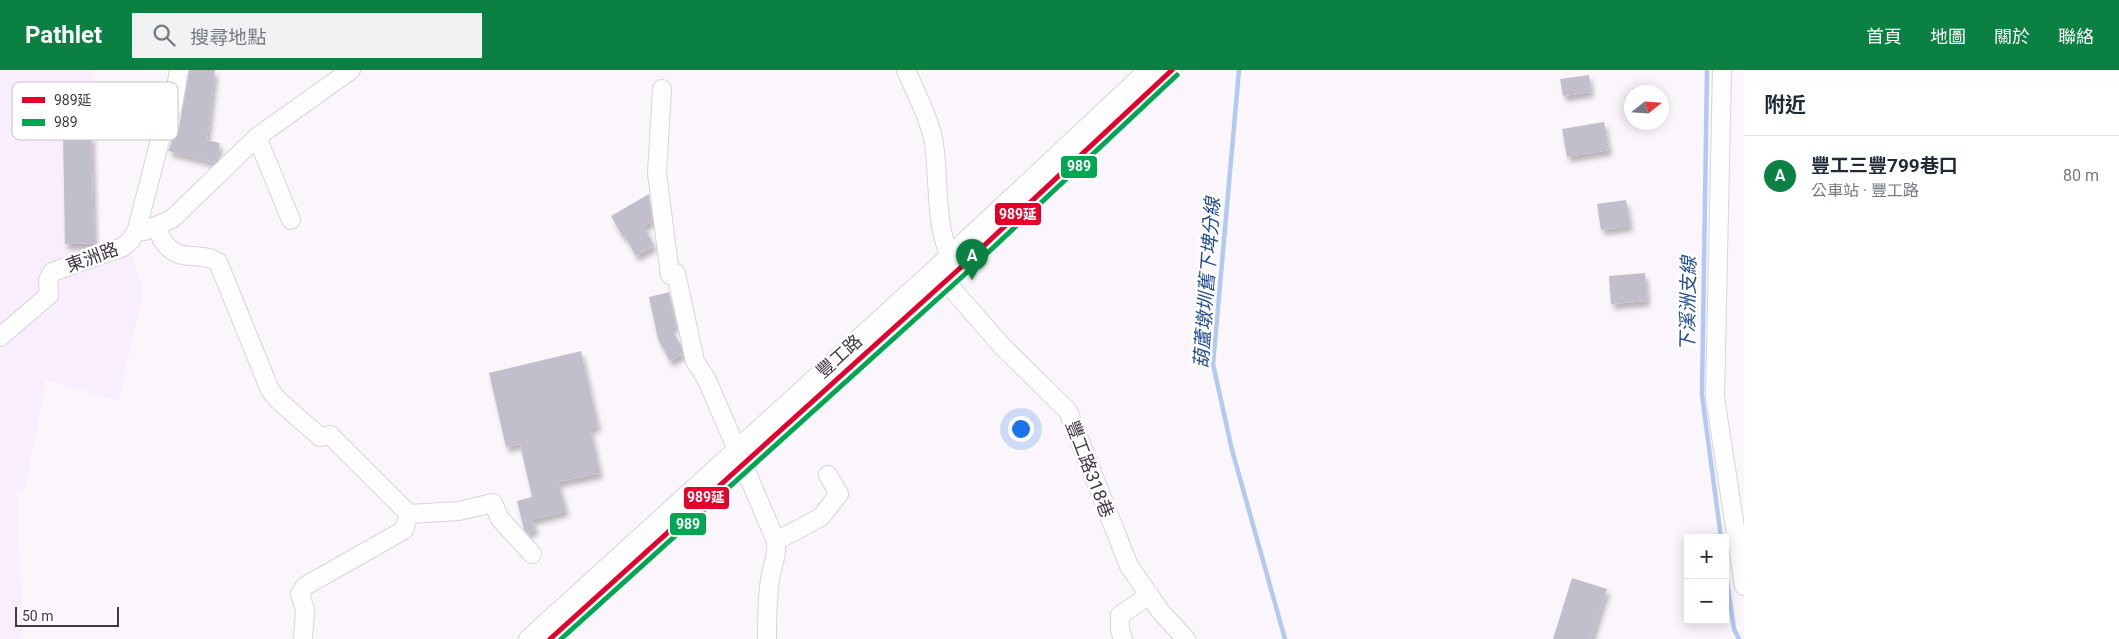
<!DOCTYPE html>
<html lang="zh-TW">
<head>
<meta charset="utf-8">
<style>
  body { margin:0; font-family:Roboto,"Noto Sans TC",sans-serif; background:#f2f2f3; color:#1f2937 }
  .controls { position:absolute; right:15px; bottom:15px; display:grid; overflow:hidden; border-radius:0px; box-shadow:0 2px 12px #0003 }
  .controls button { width:45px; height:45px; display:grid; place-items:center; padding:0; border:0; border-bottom:1px solid #e0e1e3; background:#fff; color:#1f2937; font:25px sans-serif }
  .compass { position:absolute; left:1624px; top:15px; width:45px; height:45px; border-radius:50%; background:#fff; box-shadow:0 2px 12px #0003; rotate:73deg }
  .scale { position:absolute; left:15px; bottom:12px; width:104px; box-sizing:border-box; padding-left:5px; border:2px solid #413844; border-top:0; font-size:14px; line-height:18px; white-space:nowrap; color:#413844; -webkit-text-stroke:4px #fff; paint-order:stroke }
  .you { position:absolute; left:1020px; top:358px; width:18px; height:18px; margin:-12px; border:4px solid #fff; border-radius:50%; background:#1a73e8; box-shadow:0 0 0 8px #1a73e833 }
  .badge { display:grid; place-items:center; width:32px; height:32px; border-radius:50%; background:#0b8043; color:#fff; font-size:16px; font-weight:700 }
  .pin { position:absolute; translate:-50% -41px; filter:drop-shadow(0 1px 2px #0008) }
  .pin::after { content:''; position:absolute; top:26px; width:18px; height:15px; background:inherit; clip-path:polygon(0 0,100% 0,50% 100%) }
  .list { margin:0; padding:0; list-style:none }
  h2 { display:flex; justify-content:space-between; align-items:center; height:65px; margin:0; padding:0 20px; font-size:21px }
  h2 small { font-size:16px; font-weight:400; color:#747a83 }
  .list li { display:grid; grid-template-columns:32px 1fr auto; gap:15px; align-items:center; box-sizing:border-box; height:80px; padding:0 20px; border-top:1px solid #e0e1e3 }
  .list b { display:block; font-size:19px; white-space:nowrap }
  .list p { margin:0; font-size:16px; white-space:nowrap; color:#747a83 }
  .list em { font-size:16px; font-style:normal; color:#747a83 }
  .icon { flex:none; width:28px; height:28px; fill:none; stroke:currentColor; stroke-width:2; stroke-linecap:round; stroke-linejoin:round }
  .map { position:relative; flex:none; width:1744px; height:569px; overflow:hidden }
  header { display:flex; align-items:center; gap:30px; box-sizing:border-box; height:70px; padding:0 25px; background:#0b8043; color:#fff }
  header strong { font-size:24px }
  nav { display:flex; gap:28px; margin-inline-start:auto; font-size:18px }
  .search { width:350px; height:45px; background:#f2f2f3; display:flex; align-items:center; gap:12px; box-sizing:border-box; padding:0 18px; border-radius:0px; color:#747a83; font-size:19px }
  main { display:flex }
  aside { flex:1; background:#fff }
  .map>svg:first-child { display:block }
</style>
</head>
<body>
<header>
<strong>Pathlet</strong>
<div class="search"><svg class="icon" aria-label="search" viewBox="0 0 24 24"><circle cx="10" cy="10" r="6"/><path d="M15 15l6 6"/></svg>搜尋地點</div>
<nav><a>首頁</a><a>地圖</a><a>關於</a><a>聯絡</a></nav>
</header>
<main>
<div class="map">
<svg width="1744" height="569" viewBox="0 0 1744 569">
  <defs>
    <filter id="shadow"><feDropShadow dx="3" dy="5.5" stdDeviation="2.5" flood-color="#0004"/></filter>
  </defs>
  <rect width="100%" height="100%" fill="#fbf6fc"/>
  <!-- built -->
  <path fill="#f9eefd" d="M 0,0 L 91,0 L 98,50 L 99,189 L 131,181 L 143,220 L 119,331 L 46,310 L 25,421 L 17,422 L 23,569 L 0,569 Z"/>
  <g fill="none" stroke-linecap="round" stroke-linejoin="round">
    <!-- stream -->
    <g stroke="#b2c9f2" stroke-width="4.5">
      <path d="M 1239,0 L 1213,294 L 1232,380 L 1285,569"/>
      <path d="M 1707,0 L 1702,325 L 1721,468"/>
      <path d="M 1725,497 L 1734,559 L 1739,569"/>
    </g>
  </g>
  <!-- building -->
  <g fill="#c2bfcd" filter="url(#shadow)">
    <path d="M 189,0 L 215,0 L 207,70 L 220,73 L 215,93 L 168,81 L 175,61 L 178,62 Z"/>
    <path d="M 1589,5 L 1591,22 L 1563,26 L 1560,9 Z"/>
    <path d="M 1604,52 L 1609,80 L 1567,87 L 1562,59 Z"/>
    <path d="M 91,65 L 94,173 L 65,174 L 63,66 Z"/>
    <path d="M 649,124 L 652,151 L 644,156 L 654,176 L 636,186 L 625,166 L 623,167 L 611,146 Z"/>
    <path d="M 1626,130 L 1630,156 L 1601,160 L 1597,134 Z"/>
    <path d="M 1645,203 L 1647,231 L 1611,234 L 1609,206 Z"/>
    <path d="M 669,222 L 676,255 L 671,259 L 681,275 L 683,284 L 670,291 L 658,269 L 649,227 Z"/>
    <path d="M 581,281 L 598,356 L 590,358 L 600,403 L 558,412 L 566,441 L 531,450 L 536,458 L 528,464 L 524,460 L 517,431 L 532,427 L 520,374 L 506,377 L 489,303 Z"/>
    <path d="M 1572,508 L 1607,519 L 1591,569 L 1553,569 Z"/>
  </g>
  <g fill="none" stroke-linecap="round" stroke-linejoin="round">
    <!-- minor casing -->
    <g stroke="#d9d3da" stroke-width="20">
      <g id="minor">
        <path d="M 906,0 C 915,22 928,45 933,68 C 940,103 933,165 955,193"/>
        <path d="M 1722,0 L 1715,327 L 1744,516"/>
        <path d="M 662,19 L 657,103 L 670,205 L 676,203 L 695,291 L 707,310 L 776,471 C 778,485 772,496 770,510 C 767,529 767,549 767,569"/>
        <path d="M 257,67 L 291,150"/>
        <path d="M 156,157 C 159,164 163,173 169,178 C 182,191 203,182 218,192 L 270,320 L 278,330 L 320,367 L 330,365 L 409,444 L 404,460 L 305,516 L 300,524 L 305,540 L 303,569"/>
        <path d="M 144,161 L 172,149 L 257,67 L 351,0"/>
        <path d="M 938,203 L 1002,276 L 1068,341 L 1129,496 L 1161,542 L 1186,569"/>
        <path d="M 0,267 L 49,225 L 48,210 L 52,202 L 123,177 L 131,170 L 137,159 L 160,70 L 173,35 L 179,0"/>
        <path d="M 409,444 L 459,441 L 493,433 L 500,449 L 532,484"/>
        <path d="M 776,471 L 821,447 L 839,424 L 828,405"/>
        <path d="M 528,569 L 935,199 L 1148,0"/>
        <path d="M 550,569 L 959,199 L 1172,0"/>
        <path d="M 1123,569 L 1120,560 L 1120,545 L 1150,525"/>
      </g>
    </g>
    <!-- minor -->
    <use href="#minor" stroke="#fefeff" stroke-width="18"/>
    <!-- bus-1 casing -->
    <g stroke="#fff" stroke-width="9">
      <path id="bus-1" d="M 550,569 L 959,199 L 1172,0"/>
    </g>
    <!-- bus-2 casing -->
    <g stroke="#fff" stroke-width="9">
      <path id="bus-2" d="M 561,569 L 964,205 L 1177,5"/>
    </g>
    <!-- bus-1 -->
    <use href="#bus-1" stroke="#e4002b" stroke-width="5"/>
    <!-- bus-2 -->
    <use href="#bus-2" stroke="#00a651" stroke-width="5"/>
  </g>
  <g text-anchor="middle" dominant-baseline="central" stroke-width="5" stroke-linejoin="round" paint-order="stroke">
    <!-- street labels -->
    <g font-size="18" fill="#413844" stroke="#fff">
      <text transform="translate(92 187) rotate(-20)">東洲路</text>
      <text transform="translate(839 286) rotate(-42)">豐工路</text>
      <text transform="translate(1090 399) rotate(69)">豐工路318巷</text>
    </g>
    <!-- water labels -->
    <g font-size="19" font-style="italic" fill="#204d8e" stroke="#fff">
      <text transform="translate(1207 213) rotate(-86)">葫蘆墩圳舊下埤分線</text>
      <text transform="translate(1688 234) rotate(-89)">下溪洲支線</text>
    </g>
  </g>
  <!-- legend -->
  <rect x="12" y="12" width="166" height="58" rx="8" fill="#fff" stroke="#c6c3c7" stroke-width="1"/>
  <rect x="22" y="27" width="23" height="6" fill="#e4002b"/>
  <rect x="22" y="49" width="23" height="7" fill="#00a651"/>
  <g font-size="14" fill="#413844">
    <text x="54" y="35">989延</text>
    <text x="54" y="57">989</text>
  </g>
  <g stroke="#fff" stroke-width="2">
    <rect x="1060" y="85" width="38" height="24" rx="5" fill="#00a651"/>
    <rect x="994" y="132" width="48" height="24" rx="5" fill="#e4002b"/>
    <rect x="683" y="416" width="47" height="24" rx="5" fill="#e4002b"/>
    <rect x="669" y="442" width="38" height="24" rx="5" fill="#00a651"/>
  </g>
  <g font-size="14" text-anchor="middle" font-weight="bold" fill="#fff">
    <text x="1079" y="101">989</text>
    <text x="1018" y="149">989延</text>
    <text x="706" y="432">989延</text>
    <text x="688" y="459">989</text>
  </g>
</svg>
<div class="controls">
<button>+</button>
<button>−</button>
</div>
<svg class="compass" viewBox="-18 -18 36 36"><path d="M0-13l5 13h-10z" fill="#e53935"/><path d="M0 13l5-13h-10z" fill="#747a83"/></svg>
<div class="scale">50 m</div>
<div class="you"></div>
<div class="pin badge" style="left:972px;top:210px">A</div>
</div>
<aside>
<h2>附近<small></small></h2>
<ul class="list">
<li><span class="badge">A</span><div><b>豐工三豐799巷口</b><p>公車站 · 豐工路</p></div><em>80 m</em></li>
</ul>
</aside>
</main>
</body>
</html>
